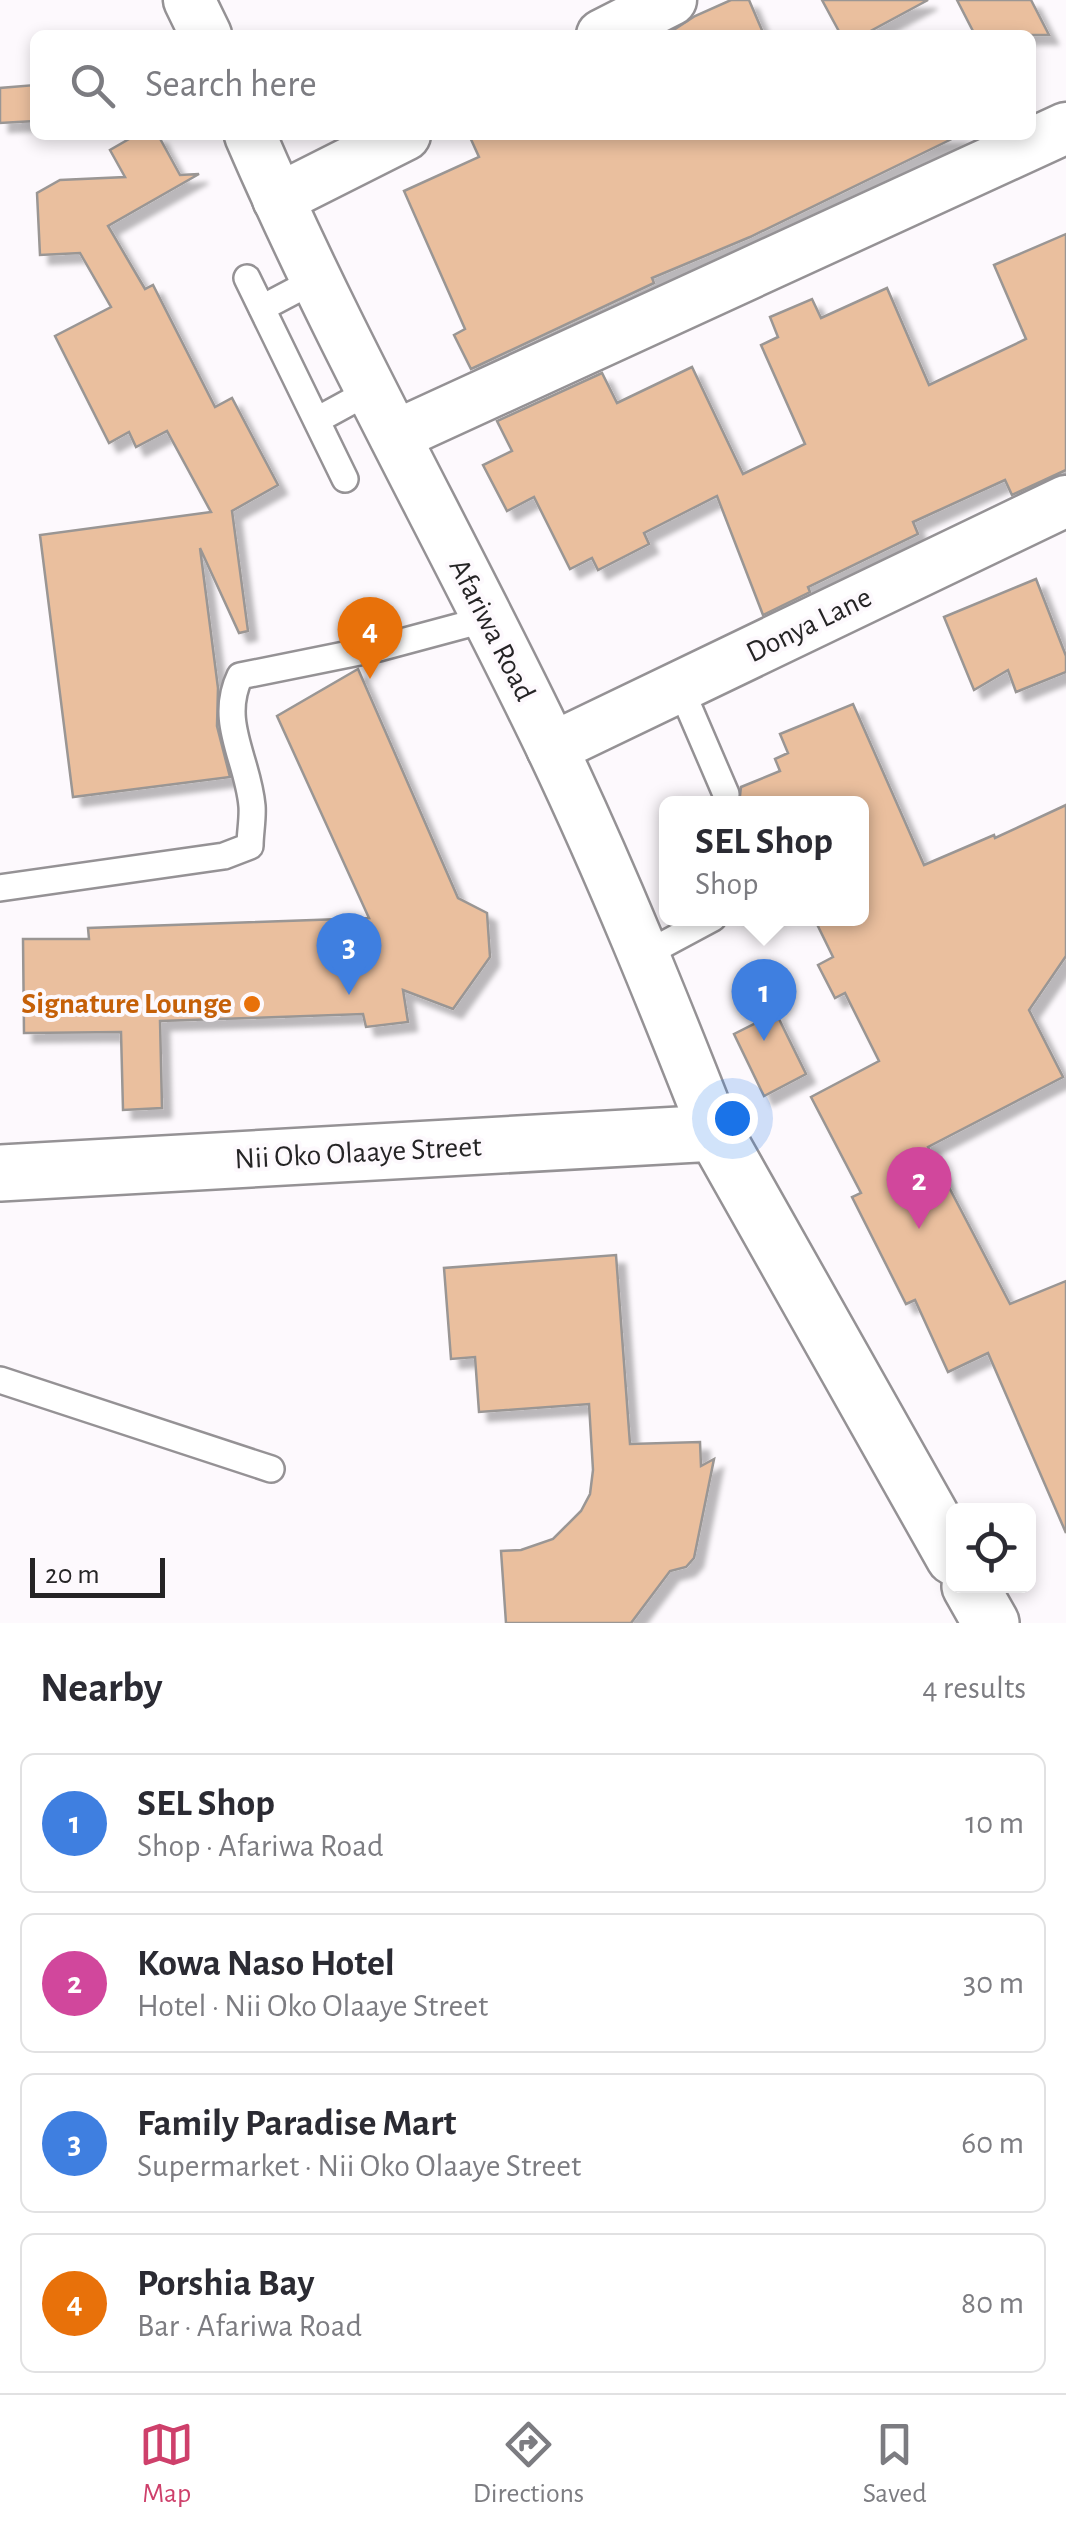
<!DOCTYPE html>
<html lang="en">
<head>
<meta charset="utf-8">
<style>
  body { margin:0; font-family:"Alegreya Sans",sans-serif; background:#f2f2f3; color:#2b2b33 }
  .controls { position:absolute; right:30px; bottom:30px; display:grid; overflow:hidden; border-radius:15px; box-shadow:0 5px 15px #0003 }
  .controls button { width:90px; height:90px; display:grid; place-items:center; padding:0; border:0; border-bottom:2px solid #e1e1e2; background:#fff; color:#2b2b33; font:50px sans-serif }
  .scale { position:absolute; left:30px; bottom:25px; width:135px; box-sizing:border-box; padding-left:10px; border:5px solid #252425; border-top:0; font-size:28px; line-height:35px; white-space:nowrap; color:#252425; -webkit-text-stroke:8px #fdf9fd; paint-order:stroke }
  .you { position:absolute; left:732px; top:1118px; width:35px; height:35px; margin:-25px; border:8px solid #fff; border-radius:50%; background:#1a73e8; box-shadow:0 0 0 15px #1a73e833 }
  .badge { display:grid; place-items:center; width:65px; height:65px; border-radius:50%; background:#ce406b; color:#fff; font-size:32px; font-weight:700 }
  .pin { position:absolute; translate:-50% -82px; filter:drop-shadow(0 2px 5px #0008) }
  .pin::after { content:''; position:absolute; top:52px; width:35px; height:30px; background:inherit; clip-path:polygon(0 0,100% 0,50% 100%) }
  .popup { position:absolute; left:659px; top:796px; width:210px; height:130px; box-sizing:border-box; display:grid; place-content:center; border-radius:15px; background:#fff; filter:drop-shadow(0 2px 8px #0005); font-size:32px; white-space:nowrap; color:#7c7c81 }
  .popup b { font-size:38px; color:#2b2b33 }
  .popup::after { content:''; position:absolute; left:50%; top:100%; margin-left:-20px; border:20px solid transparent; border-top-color:#fff }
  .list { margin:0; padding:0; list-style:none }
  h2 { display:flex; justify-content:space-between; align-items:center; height:130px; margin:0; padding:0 40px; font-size:42px }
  h2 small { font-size:32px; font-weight:400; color:#7c7c81 }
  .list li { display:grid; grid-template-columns:65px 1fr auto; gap:30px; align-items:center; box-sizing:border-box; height:140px; margin:0 20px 20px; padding:0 20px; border:2px solid #e1e1e2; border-radius:15px }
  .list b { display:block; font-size:38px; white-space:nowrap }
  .list p { margin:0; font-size:32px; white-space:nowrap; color:#7c7c81 }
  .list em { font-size:32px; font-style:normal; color:#7c7c81 }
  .icon { flex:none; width:55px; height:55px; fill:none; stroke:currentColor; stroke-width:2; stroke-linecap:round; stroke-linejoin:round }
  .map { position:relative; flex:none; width:1066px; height:1623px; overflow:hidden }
  .search { position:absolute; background:#fff; box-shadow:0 5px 15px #0003; left:30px; right:30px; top:30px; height:110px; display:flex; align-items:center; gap:25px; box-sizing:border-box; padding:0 35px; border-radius:15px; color:#7c7c81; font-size:38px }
  .sheet { height:770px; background:#fff }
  nav { display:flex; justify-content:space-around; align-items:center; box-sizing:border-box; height:140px; border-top:2px solid #e1e1e2; background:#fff; font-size:28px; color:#7c7c81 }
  nav a { display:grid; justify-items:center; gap:5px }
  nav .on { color:#ce406b }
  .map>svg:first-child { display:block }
</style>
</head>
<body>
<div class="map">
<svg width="1066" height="1623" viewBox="0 0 1066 1623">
  <defs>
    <filter id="shadow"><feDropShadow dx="9" dy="9" stdDeviation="2.5" flood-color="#0004"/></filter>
  </defs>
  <rect width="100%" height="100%" fill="#fdf9fd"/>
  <!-- building -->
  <g fill="#eabf9e" stroke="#9a9694" stroke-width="2.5" filter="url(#shadow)">
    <path d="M 731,0 L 749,0 L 764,35 L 666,35 L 695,16 Z"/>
    <path d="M 822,0 L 928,0 L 863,35 L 841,35 Z"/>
    <path d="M 957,0 L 1031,0 L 1049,35 L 975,35 Z"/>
    <path d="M 35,85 L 35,121 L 0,123 L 0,88 Z"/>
    <path d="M 136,135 L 158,135 L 180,175 L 199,174 L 108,226 L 145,289 L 153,285 L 215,407 L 232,398 L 278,485 L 232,511 L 248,631 L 239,633 L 200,548 L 218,688 L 217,726 L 230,777 L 73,797 L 40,535 L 211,512 L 167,431 L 136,447 L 129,432 L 109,443 L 55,336 L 111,307 L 80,253 L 40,255 L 37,193 L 60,180 L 125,177 L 110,150 Z"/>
    <path d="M 469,135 L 960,135 L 750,237 L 652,278 L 654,283 L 471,369 L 454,335 L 465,329 L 404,191 L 479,157 Z"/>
    <path d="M 1066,234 L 1066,470 L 1012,495 L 1005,480 L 913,522 L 918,534 L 808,587 L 810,592 L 763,615 L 717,496 L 644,533 L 649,544 L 598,570 L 592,558 L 570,569 L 534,497 L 507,511 L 483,465 L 512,451 L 497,421 L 602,373 L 617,403 L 692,367 L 743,474 L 805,444 L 761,345 L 778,337 L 770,317 L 812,299 L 821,318 L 887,288 L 929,385 L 1026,339 L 994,265 Z"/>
    <path d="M 1036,579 L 1066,656 L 1066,672 L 1016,692 L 1008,670 L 974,690 L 944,617 Z"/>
    <path d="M 358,669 L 458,898 L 487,913 L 490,957 L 453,1009 L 403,990 L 408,1022 L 366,1027 L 363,1014 L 160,1021 L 162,1108 L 123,1110 L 121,1032 L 24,1033 L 23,939 L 89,939 L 88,928 L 369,918 L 277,716 Z"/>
    <path d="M 853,704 L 924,865 L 994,835 L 995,838 L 1066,805 L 1066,956 L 1029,1010 L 1063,1077 L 928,1147 L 1010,1304 L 1066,1281 L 1066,1533 L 988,1353 L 948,1372 L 915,1300 L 906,1304 L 852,1197 L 861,1193 L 811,1097 L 879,1061 L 845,993 L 835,998 L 818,965 L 833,957 L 814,918 L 862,918 L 862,804 L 739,804 L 741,787 L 780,771 L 775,759 L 788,753 L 780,734 Z"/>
    <path d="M 776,1013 L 806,1074 L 764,1096 L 734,1034 Z"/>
    <path d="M 616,1255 L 630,1444 L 700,1442 L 701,1466 L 714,1459 L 694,1558 L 686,1567 L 670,1571 L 631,1623 L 506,1623 L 501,1551 L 521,1550 L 553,1539 L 581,1511 L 590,1494 L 593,1470 L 589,1404 L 479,1412 L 475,1357 L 451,1359 L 444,1268 Z"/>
  </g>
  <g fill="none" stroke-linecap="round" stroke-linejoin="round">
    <!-- service casing -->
    <g stroke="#959295" stroke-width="30">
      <g id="service">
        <path d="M 247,278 L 345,479"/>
        <path d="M 262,308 L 317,279"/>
        <path d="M 317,420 L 372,390"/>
        <path d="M 680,687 L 726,794"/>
        <path d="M 0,888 L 224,856 L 250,846 C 250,833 253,819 252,806 C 248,759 218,722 240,676 L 379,648 L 487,619"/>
        <path d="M 644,955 L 713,918"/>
        <path d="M 0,1380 L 271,1469"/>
      </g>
    </g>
    <!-- minor casing -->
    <g stroke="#959295" stroke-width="55">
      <g id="minor">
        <path d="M 189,0 L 206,35"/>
        <path d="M 602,35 L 671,0"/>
        <path d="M 250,135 C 340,344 454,543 552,748 C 612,874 664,1003 715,1133"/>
        <path d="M 278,199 L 405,135"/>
        <path d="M 395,436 L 1066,128"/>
        <path d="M 552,748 L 1066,501"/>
      </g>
    </g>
    <!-- tertiary casing -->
    <g stroke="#959295" stroke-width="60">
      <g id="tertiary">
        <path d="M 0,1173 L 715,1133 L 954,1557"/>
        <path d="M 970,1586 L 991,1623"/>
      </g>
    </g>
    <!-- service -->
    <use href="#service" stroke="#fff" stroke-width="25"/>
    <!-- minor -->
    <use href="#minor" stroke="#fff" stroke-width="50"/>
    <!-- tertiary -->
    <use href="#tertiary" stroke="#fff" stroke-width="55"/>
  </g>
  <!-- markers -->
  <circle fill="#e8710a" stroke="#fdf9fd" stroke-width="4" cx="252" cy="1004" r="10"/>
  <g text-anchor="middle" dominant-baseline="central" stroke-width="8" stroke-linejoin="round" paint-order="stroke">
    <!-- street labels -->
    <g font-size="30" fill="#252425" stroke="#fdf9fd">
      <text transform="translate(809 625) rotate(-26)">Donya Lane</text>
      <text transform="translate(492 630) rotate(63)">Afariwa Road</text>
      <text transform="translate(358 1153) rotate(-3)">Nii Oko Olaaye Street</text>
    </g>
    <!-- food labels -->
    <g font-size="30" font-weight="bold" fill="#c56008" stroke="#fdf9fd" text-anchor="end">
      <text x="232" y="1004">Signature Lounge</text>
    </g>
  </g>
</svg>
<div class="controls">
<button><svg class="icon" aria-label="locate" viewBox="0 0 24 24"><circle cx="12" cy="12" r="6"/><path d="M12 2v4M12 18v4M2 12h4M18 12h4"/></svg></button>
</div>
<div class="scale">20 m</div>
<div class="you"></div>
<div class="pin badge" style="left:764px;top:1041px;background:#3f7fe0">1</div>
<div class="popup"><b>SEL Shop</b>Shop</div>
<div class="pin badge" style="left:919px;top:1229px;background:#d1479c">2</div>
<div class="pin badge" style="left:349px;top:995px;background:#3f7fe0">3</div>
<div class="pin badge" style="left:370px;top:679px;background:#e8710a">4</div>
<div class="search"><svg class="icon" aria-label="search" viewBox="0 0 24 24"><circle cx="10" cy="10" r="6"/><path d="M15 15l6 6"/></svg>Search here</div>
</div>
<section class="sheet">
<h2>Nearby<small>4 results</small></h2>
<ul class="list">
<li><span class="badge" style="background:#3f7fe0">1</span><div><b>SEL Shop</b><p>Shop · Afariwa Road</p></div><em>10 m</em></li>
<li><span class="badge" style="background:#d1479c">2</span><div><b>Kowa Naso Hotel</b><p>Hotel · Nii Oko Olaaye Street</p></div><em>30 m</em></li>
<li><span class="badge" style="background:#3f7fe0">3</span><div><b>Family Paradise Mart</b><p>Supermarket · Nii Oko Olaaye Street</p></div><em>60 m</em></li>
<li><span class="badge" style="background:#e8710a">4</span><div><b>Porshia Bay</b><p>Bar · Afariwa Road</p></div><em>80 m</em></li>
</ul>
</section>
<nav>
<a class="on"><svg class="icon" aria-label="map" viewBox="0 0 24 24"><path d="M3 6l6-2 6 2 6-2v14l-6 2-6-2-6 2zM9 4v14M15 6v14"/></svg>Map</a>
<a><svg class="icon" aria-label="directions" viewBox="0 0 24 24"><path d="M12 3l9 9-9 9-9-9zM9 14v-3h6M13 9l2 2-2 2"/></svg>Directions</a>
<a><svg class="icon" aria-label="saved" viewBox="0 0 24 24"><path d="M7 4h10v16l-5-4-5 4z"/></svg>Saved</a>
</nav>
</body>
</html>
